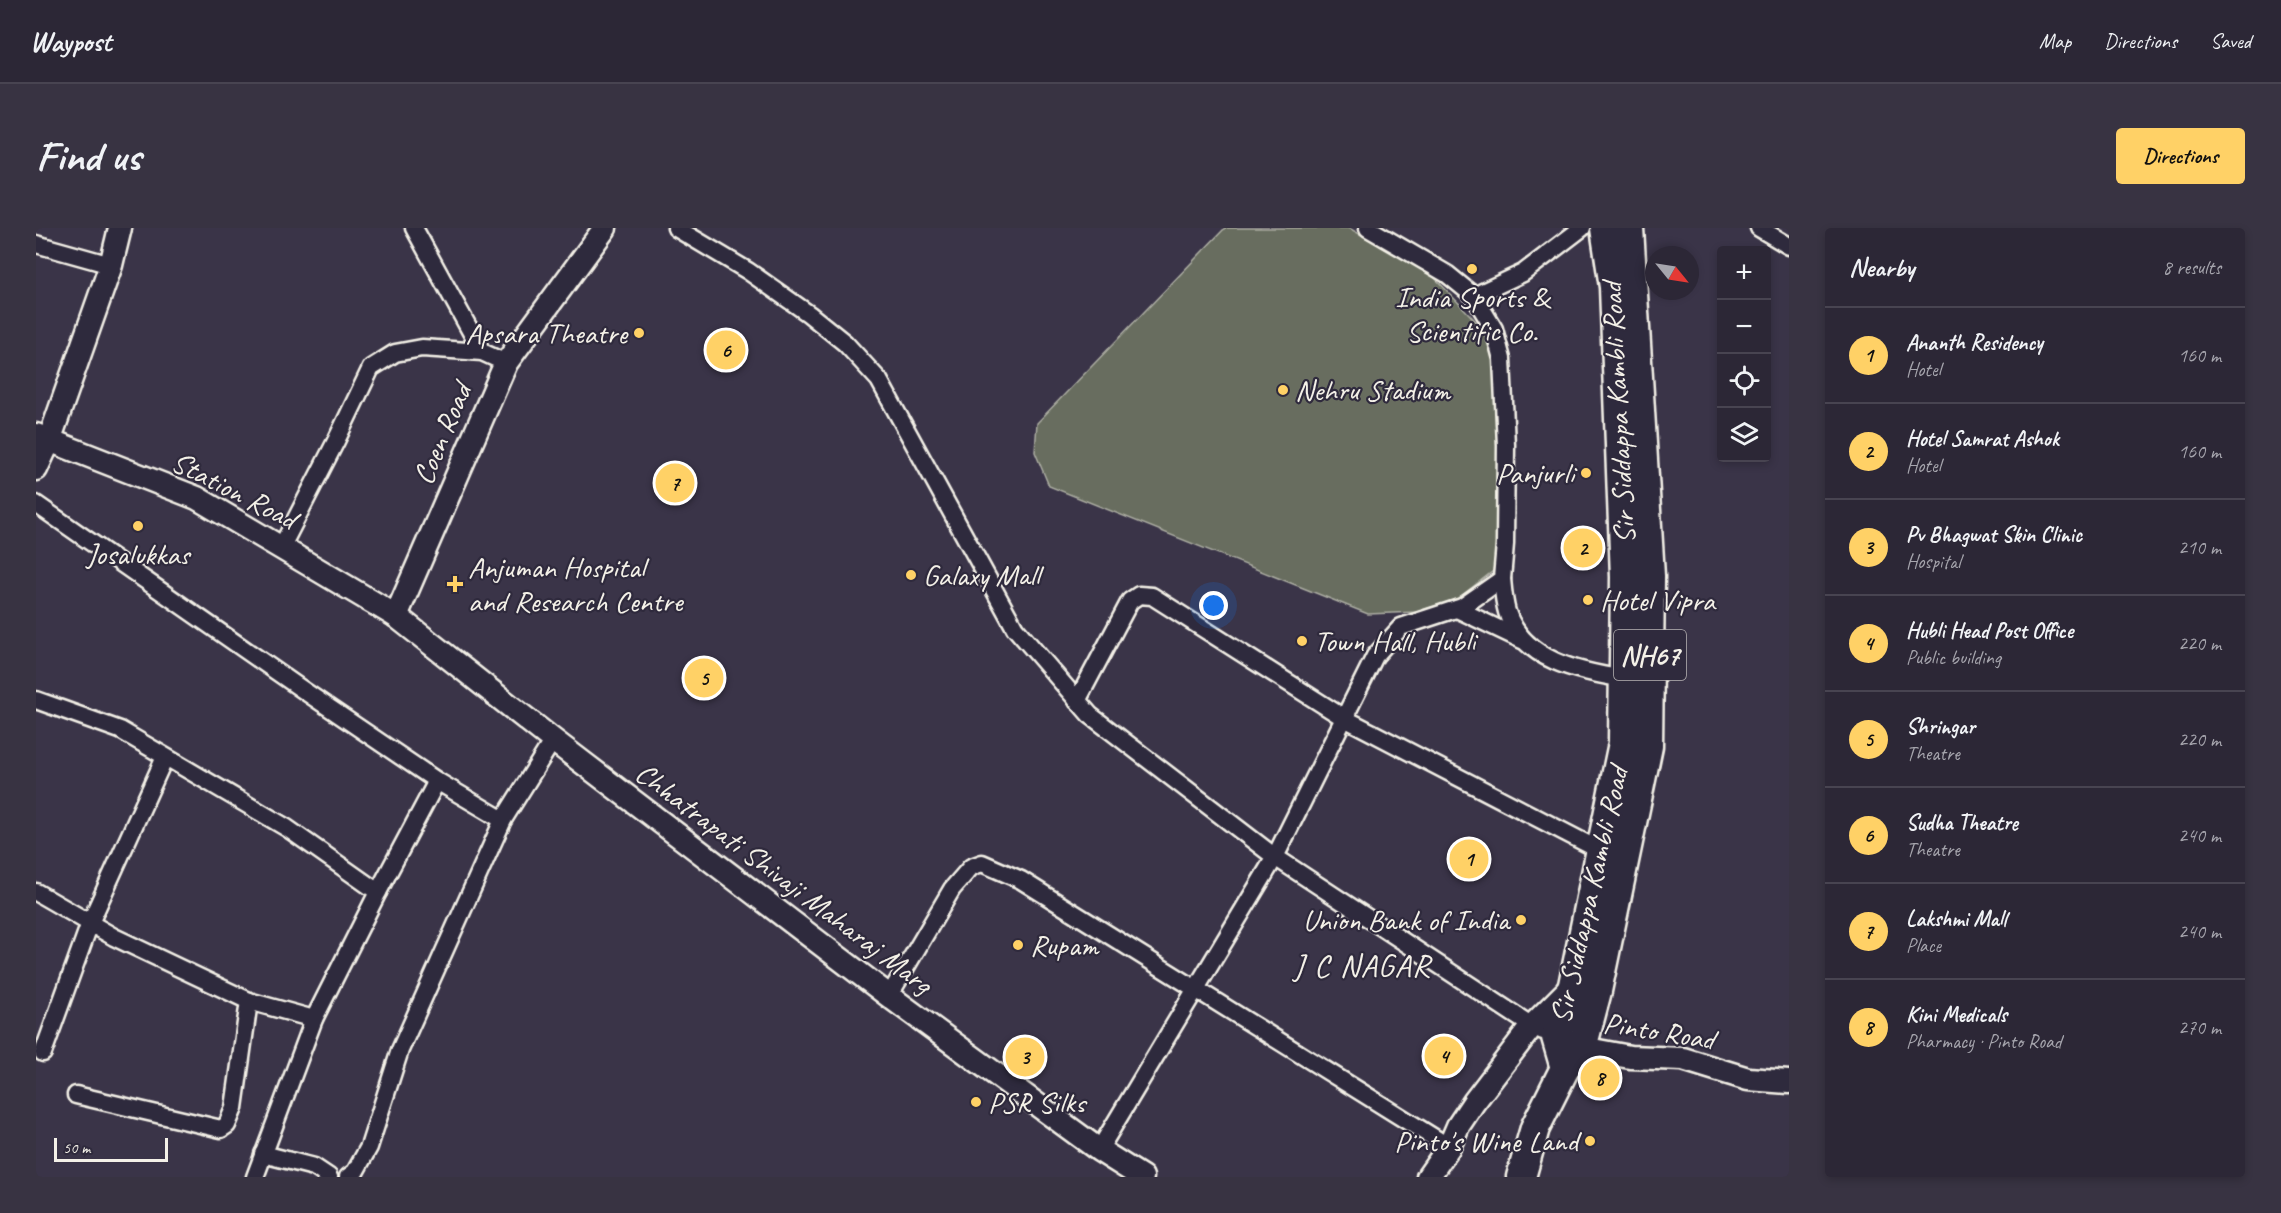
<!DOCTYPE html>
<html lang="en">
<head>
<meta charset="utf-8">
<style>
  body { margin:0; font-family:Caveat,sans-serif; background:#383342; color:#f1f3f6 }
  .controls { position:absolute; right:18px; top:18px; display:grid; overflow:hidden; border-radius:6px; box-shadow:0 3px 9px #0003 }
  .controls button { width:54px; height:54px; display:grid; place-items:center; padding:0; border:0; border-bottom:2px solid #484451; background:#2c2736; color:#f1f3f6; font:30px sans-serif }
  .compass { position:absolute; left:1609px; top:18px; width:54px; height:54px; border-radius:50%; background:#2c2736; box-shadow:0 3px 9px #0003; rotate:120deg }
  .scale { position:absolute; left:18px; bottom:15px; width:114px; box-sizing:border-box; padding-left:6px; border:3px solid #f4f1e8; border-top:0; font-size:16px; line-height:21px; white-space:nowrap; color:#f4f1e8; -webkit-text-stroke:4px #2f2a3d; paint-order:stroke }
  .you { position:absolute; left:1178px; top:378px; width:21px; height:21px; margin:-15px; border:4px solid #fff; border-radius:50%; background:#1a73e8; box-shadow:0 0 0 9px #1a73e833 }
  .badge { display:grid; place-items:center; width:39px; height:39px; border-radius:50%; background:#ffd166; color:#111; font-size:20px; font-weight:700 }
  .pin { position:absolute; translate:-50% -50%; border:3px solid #fff; box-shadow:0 2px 6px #0006 }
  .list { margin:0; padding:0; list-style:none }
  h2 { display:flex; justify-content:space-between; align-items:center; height:78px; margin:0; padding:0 24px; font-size:26px }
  h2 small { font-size:20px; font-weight:400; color:#a6a5ad }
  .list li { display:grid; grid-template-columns:39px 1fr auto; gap:18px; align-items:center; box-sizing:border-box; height:96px; padding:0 24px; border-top:2px solid #484451 }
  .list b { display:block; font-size:22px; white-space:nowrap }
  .list p { margin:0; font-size:20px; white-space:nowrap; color:#a6a5ad }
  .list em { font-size:20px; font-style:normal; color:#a6a5ad }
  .icon { flex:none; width:33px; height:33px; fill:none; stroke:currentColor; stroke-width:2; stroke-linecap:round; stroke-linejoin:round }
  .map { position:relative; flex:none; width:1753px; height:949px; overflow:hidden; border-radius:6px }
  header { display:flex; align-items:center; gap:36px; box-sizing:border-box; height:84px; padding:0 30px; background:#2c2736; border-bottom:2px solid #484451 }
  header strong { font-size:28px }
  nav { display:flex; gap:33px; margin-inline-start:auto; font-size:21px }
  .intro { display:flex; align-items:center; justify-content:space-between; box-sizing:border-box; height:144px; padding:0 36px }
  h1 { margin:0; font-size:42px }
  .button { padding:15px 27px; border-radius:6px; background:#ffd166; color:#111; font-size:21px; font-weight:700 }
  main { display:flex; gap:36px; padding:0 36px }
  aside { flex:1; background:#2c2736; border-radius:6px; box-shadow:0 3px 9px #0003 }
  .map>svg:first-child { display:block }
</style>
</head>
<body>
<header>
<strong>Waypost</strong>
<nav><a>Map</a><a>Directions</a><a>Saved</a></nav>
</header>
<div class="intro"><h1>Find us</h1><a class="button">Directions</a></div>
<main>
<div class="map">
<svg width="1753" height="949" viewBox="0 0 1753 949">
  <rect width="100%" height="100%" fill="#3a3448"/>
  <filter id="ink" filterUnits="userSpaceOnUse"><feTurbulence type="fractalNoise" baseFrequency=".0167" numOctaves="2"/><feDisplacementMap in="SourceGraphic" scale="12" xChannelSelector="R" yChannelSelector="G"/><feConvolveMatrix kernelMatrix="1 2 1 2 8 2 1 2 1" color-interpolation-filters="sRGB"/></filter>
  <g filter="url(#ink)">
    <!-- green -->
    <path fill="#676d5f" stroke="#aeafa4" stroke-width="1.5" d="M 1189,0 L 1313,0 L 1396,47 L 1453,107 L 1461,129 L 1465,303 L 1457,343 L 1421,371 L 1381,384 L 1332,386 L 1013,258 L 999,224 L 1001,195 Z"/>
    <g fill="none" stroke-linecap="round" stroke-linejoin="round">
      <!-- street casing -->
      <g stroke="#f4f1e8" stroke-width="21">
        <g id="street">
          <path d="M 378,0 L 446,124"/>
          <path d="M 640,0 L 712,43 L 773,86 L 809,115 L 843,152 L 979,400 L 1054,487 L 1239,629 L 1496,798 L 1507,803"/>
          <path d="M 1723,0 L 1753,18"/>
          <path d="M 0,16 L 75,37"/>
          <path d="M 1438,68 L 1487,45 L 1546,0"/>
          <path d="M 0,276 L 267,462 L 401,553 L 467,592"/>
          <path d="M 245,320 L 300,213 L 335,140 L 359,125 L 386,120 L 446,124 L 470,135"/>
          <path d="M 1466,351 C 1467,362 1468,374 1471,384 C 1487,433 1544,444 1589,451"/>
          <path d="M 1421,381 L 1486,412"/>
          <path d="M 0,472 L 84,502 L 251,600 L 342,664 L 278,791 L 219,949"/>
          <path d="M 1041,473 L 1094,373 L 1103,367 L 1116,368 L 1308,490 L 1565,623"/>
          <path d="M 0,664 L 78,709 L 213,773 L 278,791"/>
          <path d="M 342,664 L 401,553"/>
          <path d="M 853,768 L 916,661 L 935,639 L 946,635 L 985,652 L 1413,919"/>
          <path d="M 7,825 L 54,695 L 129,529"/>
          <path d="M 40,867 L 185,901 L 191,897 L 198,880 L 213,773"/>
          <path d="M 1063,922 L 1239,629 L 1339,428 L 1365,399 L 1426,379 L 1466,351 L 1469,316 L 1470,217 L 1466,131 L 1458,101 L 1438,68 L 1411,46 L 1332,0"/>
          <path d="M 227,926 L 278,939 L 293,949"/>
          <path d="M 312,949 L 319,944 L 333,919 L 364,822 L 467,592 L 517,512"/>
        </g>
      </g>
      <!-- secondary casing -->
      <g stroke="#f4f1e8" stroke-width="27">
        <g id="secondary">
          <path d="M 0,207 L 161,270 L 360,388 L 517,512 L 853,768 L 1063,922 L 1106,949"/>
          <path d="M 0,241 L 13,213 L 75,37 L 84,0"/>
          <path d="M 360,388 L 470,135 L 569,0"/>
          <path d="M 1533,814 L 1546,820 L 1594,829 L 1647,831 L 1712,851 L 1753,854"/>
          <path d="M 1392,949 L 1413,919 L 1422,898 L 1438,874 L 1496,798 L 1535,759"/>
        </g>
      </g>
      <!-- highway casing -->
      <g stroke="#f4f1e8" stroke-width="33">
        <g id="highway">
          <path d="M 1529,840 L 1520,809 L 1537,757 L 1587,515 L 1589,349 L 1578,59 L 1569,0"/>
          <path d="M 1485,949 L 1499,900 L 1529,840 L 1546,820 L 1561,763 L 1612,518 L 1614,348 L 1593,0"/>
        </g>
      </g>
      <!-- street -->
      <use href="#street" stroke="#2f2a3d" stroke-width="16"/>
      <!-- secondary -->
      <use href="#secondary" stroke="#2f2a3d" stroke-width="22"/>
      <!-- highway -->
      <use href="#highway" stroke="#2f2a3d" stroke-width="28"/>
    </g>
  </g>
  <!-- markers -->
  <g fill="#ffd166" stroke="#2f2a3d" stroke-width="2">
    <circle cx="1436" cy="41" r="6"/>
    <circle cx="603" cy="105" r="6"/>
    <circle cx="1247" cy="162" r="6"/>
    <circle cx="1550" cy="245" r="6"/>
    <circle cx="102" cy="298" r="6"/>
    <circle cx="875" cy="347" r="6"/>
    <path d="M416 347h6v6h6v6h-6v6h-6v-6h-6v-6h6z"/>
    <circle cx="1552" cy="372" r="6"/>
    <circle cx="1266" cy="413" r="6"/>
    <circle cx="1485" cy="692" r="6"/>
    <circle cx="982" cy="717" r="6"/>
    <circle cx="940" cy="874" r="6"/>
    <circle cx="1554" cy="913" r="6"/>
  </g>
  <g text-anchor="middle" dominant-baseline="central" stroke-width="4.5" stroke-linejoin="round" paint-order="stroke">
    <!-- shield labels -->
    <rect fill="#2f2a3d" stroke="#b9b5b5" stroke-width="1.5" x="1578" y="402" width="72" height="50" rx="4.5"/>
    <g font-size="28" font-weight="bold" fill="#f4f1e8">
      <text x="1614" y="427">NH67</text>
    </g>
    <!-- poi labels -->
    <g font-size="30" fill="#f4f1e8" stroke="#2f2a3d" text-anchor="start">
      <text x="1436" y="69" text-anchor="middle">India Sports &amp;<tspan x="1436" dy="34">Scientific Co.</tspan></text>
      <text x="591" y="105" text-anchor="end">Apsara Theatre</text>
      <text x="1259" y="162">Nehru Stadium</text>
      <text x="1538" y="245" text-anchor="end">Panjurli</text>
      <text x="102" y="326" text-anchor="middle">Josalukkas</text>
      <text x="432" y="339">Anjuman Hospital<tspan x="432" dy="34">and Research Centre</tspan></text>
      <text x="887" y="347">Galaxy Mall</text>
      <text x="1564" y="372">Hotel Vipra</text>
      <text x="1278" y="413">Town Hall, Hubli</text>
      <text x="1473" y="692" text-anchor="end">Union Bank of India</text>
      <text x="994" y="717">Rupam</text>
      <text x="952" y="874">PSR Silks</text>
      <text x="1542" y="913" text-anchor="end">Pinto's Wine Land</text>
    </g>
    <!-- street labels -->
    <g font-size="30" fill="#f4f1e8" stroke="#2f2a3d">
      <text transform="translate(1582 185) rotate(-93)">Sir Siddappa Kambli Road</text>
      <text transform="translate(406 206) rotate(-67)">Coen Road</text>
      <text transform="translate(198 262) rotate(27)">Station Road</text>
      <text transform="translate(748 650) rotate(37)">Chhatrapati Shivaji Maharaj Marg</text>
      <text transform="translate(1553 667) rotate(-77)">Sir Siddappa Kambli Road</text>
      <text transform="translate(1623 803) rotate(9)">Pinto Road</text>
    </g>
    <!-- neighbourhood labels -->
    <g font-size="32" letter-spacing="1.5" fill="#f4f1e8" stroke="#2f2a3d">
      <text x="1326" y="737">J C NAGAR</text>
    </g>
  </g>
</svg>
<div class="controls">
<button>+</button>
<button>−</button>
<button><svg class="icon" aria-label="locate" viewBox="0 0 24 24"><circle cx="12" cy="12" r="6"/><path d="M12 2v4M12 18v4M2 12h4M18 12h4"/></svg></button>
<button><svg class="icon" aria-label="layers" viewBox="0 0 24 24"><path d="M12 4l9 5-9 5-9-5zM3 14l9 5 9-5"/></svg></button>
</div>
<svg class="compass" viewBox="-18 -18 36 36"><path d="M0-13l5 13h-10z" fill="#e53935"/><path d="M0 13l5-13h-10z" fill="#a6a5ad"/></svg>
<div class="scale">50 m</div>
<div class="you"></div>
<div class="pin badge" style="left:1433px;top:631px">1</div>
<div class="pin badge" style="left:1547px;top:320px">2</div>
<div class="pin badge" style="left:989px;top:829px">3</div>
<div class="pin badge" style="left:1408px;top:828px">4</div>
<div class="pin badge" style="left:668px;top:450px">5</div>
<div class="pin badge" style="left:690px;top:122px">6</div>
<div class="pin badge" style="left:639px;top:255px">7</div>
<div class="pin badge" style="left:1564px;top:850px">8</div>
</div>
<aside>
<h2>Nearby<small>8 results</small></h2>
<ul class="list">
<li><span class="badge">1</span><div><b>Ananth Residency</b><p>Hotel</p></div><em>160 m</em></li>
<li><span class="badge">2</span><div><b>Hotel Samrat Ashok</b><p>Hotel</p></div><em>160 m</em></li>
<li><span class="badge">3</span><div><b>Pv Bhagwat Skin Clinic</b><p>Hospital</p></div><em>210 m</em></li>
<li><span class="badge">4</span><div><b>Hubli Head Post Office</b><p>Public building</p></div><em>220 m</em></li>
<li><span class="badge">5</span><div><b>Shringar</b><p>Theatre</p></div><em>220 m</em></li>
<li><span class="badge">6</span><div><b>Sudha Theatre</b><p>Theatre</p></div><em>240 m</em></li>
<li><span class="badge">7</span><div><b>Lakshmi Mall</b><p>Place</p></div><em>240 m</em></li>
<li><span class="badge">8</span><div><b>Kini Medicals</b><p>Pharmacy · Pinto Road</p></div><em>270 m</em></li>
</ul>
</aside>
</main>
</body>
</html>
